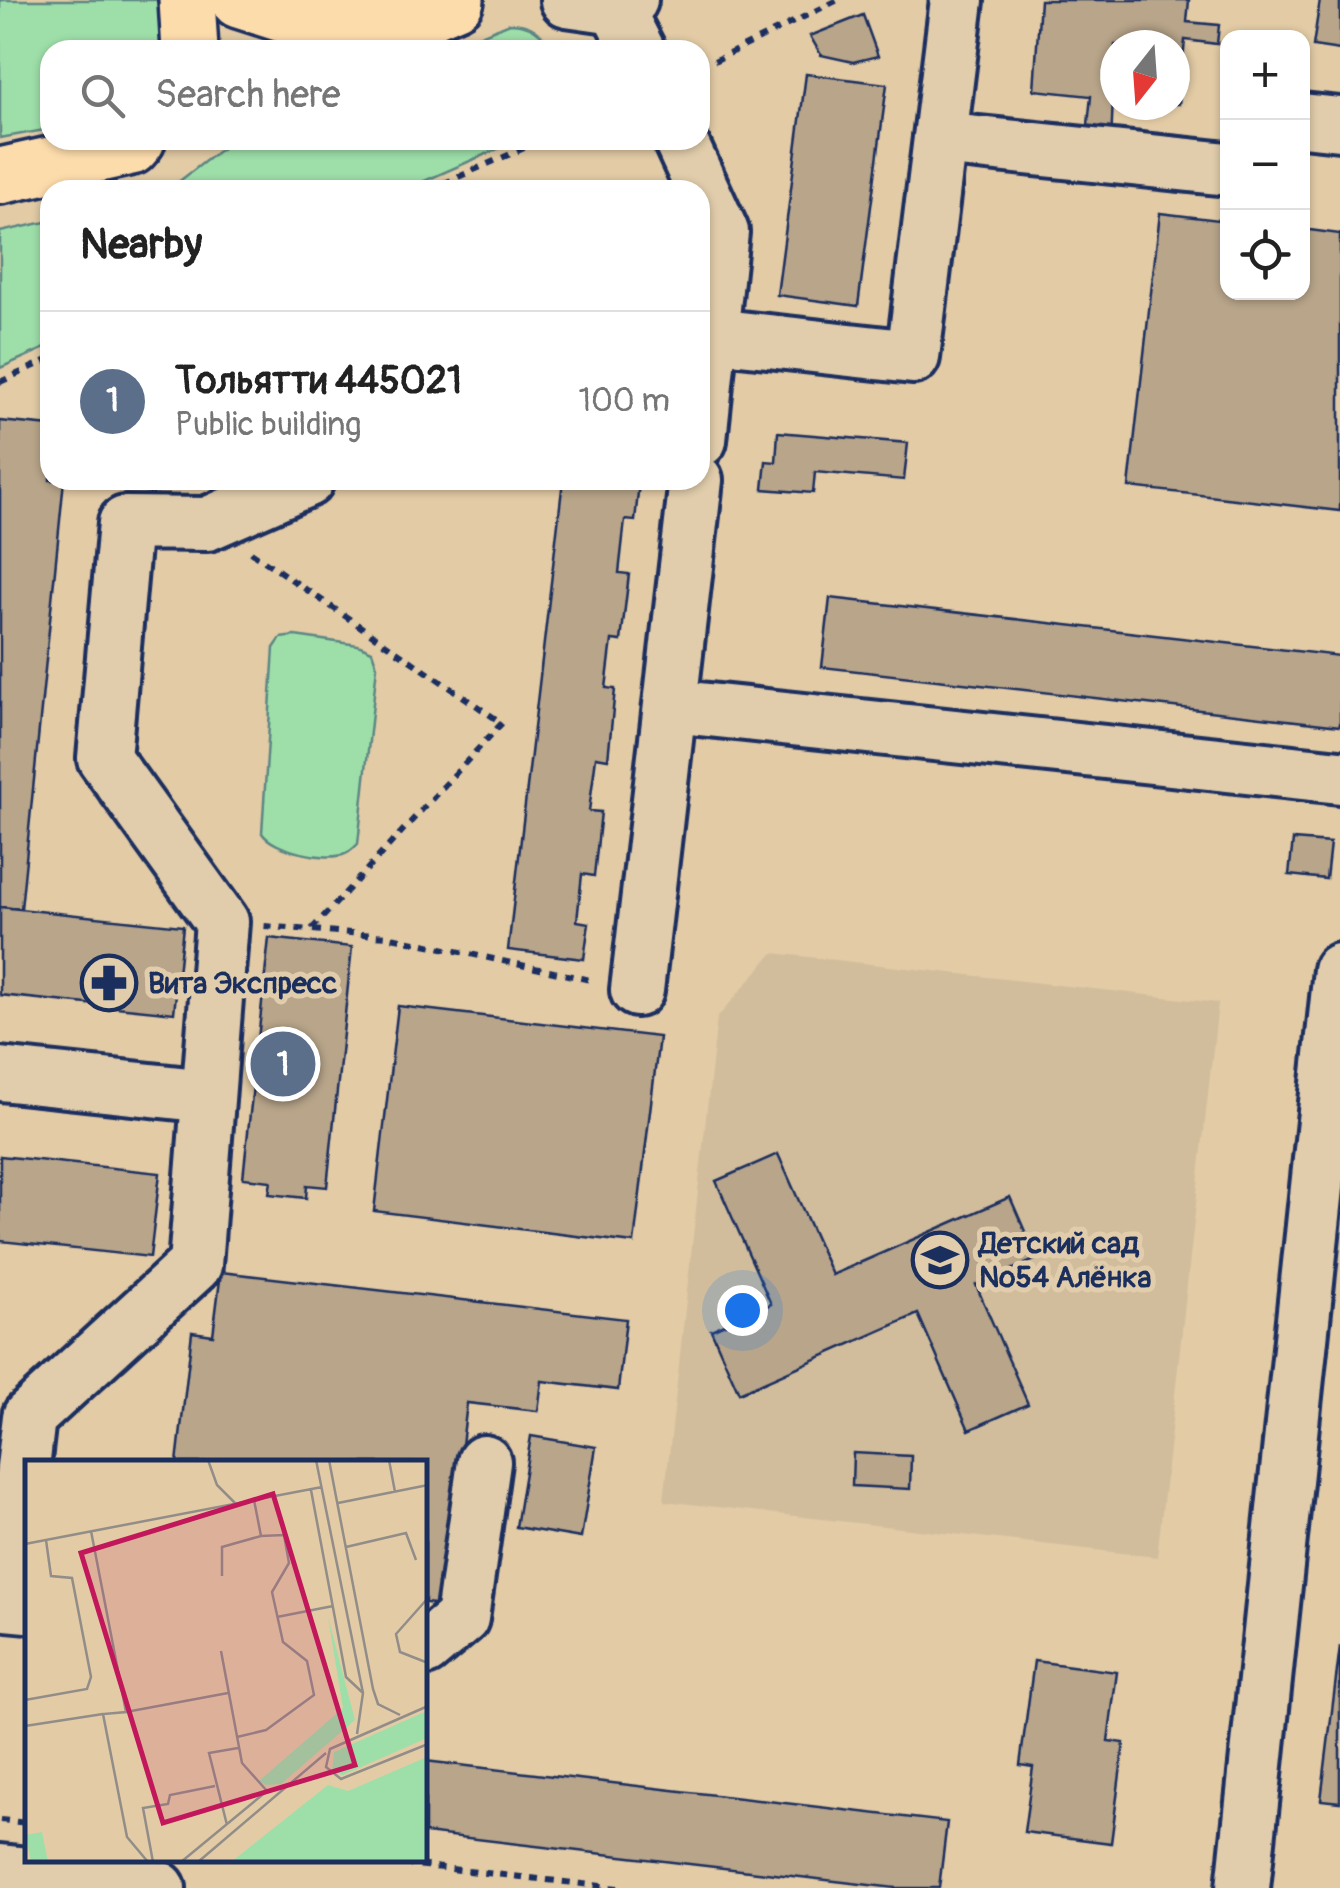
<!DOCTYPE html>
<html lang="en">
<head>
<meta charset="utf-8">
<style>
  body { margin:0; font-family:Pangolin,sans-serif; background:#f6f6f6; color:#222 }
  .controls { position:absolute; right:30px; top:30px; display:grid; overflow:hidden; border-radius:20px; box-shadow:0 2px 8px #0004 }
  .controls button { width:90px; height:90px; display:grid; place-items:center; padding:0; border:0; border-bottom:2px solid #e0e0e0; background:#fff; color:#222; font:50px sans-serif }
  .compass { position:absolute; left:1100px; top:30px; width:90px; height:90px; border-radius:50%; background:#fff; box-shadow:0 2px 8px #0004; rotate:197deg }
  .you { position:absolute; left:742px; top:1310px; width:35px; height:35px; margin:-25px; border:8px solid #fff; border-radius:50%; background:#1a73e8; box-shadow:0 0 0 15px #1a73e833 }
  .badge { display:grid; place-items:center; width:65px; height:65px; border-radius:50%; background:#0f766e; color:#fff; font-size:32px; font-weight:700 }
  .pin { position:absolute; translate:-50% -50%; border:5px solid #fff; box-shadow:0 2px 10px #0006 }
  .list { margin:0; padding:0; list-style:none }
  h2 { display:flex; justify-content:space-between; align-items:center; height:130px; margin:0; padding:0 40px; font-size:42px }
  h2 small { font-size:32px; font-weight:400; color:#767676 }
  .list li { display:grid; grid-template-columns:65px 1fr auto; gap:30px; align-items:center; box-sizing:border-box; height:180px; padding:0 40px; border-top:2px solid #e0e0e0 }
  .list b { display:block; font-size:38px; white-space:nowrap }
  .list p { margin:0; font-size:32px; white-space:nowrap; color:#767676 }
  .list em { font-size:32px; font-style:normal; color:#767676 }
  .icon { flex:none; width:55px; height:55px; fill:none; stroke:currentColor; stroke-width:2; stroke-linecap:round; stroke-linejoin:round }
  .map { position:relative; flex:none; width:1340px; height:1888px; overflow:hidden }
  .search { position:absolute; background:#fff; box-shadow:0 2px 8px #0004; left:40px; top:40px; width:670px; height:110px; display:flex; align-items:center; gap:25px; box-sizing:border-box; padding:0 35px; border-radius:30px; color:#767676; font-size:38px }
  .panel { position:absolute; background:#fff; box-shadow:0 2px 8px #0004; left:40px; top:180px; width:670px; height:310px; border-radius:30px }
  .map>svg:first-child { display:block }
</style>
</head>
<body>
<div class="map">
<svg width="1340" height="1888" viewBox="0 0 1340 1888">
  <rect width="100%" height="100%" fill="#e2cba5"/>
  <filter id="ink" filterUnits="userSpaceOnUse"><feTurbulence type="fractalNoise" baseFrequency=".01" numOctaves="2"/><feDisplacementMap in="SourceGraphic" scale="20" xChannelSelector="R" yChannelSelector="G"/><feConvolveMatrix kernelMatrix="1 2 1 2 8 2 1 2 1" color-interpolation-filters="sRGB"/></filter>
  <g filter="url(#ink)">
    <!-- built -->
    <path fill="#d1bd9c" d="M 773,953 L 1218,1003 L 1157,1557 L 664,1501 L 717,1018 Z"/>
    <!-- green -->
    <g fill="#9edfa9" stroke="#5c8784" stroke-width="2.5">
      <path d="M 0,0 L 164,0 L 174,50 L 50,50 L 50,129 L 0,138 Z"/>
      <path d="M 510,23 C 530,23 543,32 551,50 L 444,50 Z"/>
      <path d="M 238,140 L 518,140 L 404,190 L 168,190 L 217,152 Z"/>
      <path d="M 50,221 L 50,346 L 0,368 L 0,232 Z"/>
      <path d="M 295,636 L 358,645 L 372,651 L 377,666 L 358,844 C 355,847 348,853 345,854 C 327,862 272,850 262,833 L 274,648 L 281,638 Z"/>
    </g>
    <!-- building -->
    <g fill="#b8a58a" stroke="#1b2f5e" stroke-width="2.5">
      <path d="M 1040,0 L 1189,0 L 1187,22 L 1219,25 L 1217,44 L 1185,40 L 1179,104 L 1175,104 L 1175,45 L 1115,45 L 1111,146 L 1086,144 L 1091,96 L 1034,90 Z"/>
      <path d="M 1320,0 L 1340,0 L 1340,50 L 1313,46 Z"/>
      <path d="M 863,15 L 878,56 L 853,62 L 821,55 L 810,36 Z"/>
      <path d="M 806,74 L 887,84 L 858,306 L 777,295 Z"/>
      <path d="M 1160,213 L 1228,221 L 1228,292 L 1302,292 L 1302,229 L 1340,234 L 1340,511 L 1129,487 Z"/>
      <path d="M 0,421 L 50,426 L 50,480 L 64,480 L 21,909 L 0,907 Z"/>
      <path d="M 778,432 L 908,443 L 904,480 L 815,472 L 813,493 L 763,489 L 766,461 L 776,462 Z"/>
      <path d="M 563,480 L 639,483 L 635,521 L 625,520 L 619,573 L 629,574 L 621,641 L 612,640 L 606,688 L 615,689 L 608,759 L 596,757 L 589,811 L 601,812 L 594,876 L 582,874 L 577,921 L 589,923 L 584,959 L 508,950 Z"/>
      <path d="M 830,598 L 1340,656 L 1340,726 L 822,667 Z"/>
      <path d="M 1293,840 L 1330,843 L 1326,879 L 1289,875 Z"/>
      <path d="M 0,907 L 183,926 L 174,1013 L 0,995 Z"/>
      <path d="M 269,938 L 352,947 L 327,1187 L 307,1185 L 306,1198 L 269,1194 L 271,1181 L 243,1178 Z"/>
      <path d="M 398,1006 L 659,1037 L 634,1243 L 374,1211 Z"/>
      <path d="M 778,1154 L 832,1275 L 1010,1197 L 1037,1259 L 976,1285 L 1028,1404 L 969,1430 L 918,1314 L 739,1393 L 711,1330 L 771,1304 L 716,1181 Z"/>
      <path d="M 0,1156 L 160,1173 L 150,1257 L 0,1241 Z"/>
      <path d="M 221,1272 L 626,1319 L 618,1390 L 542,1381 L 538,1411 L 467,1403 L 443,1605 L 425,1603 L 425,1463 L 177,1463 L 192,1332 L 213,1335 Z"/>
      <path d="M 531,1436 L 596,1447 L 581,1538 L 516,1527 Z"/>
      <path d="M 853,1453 L 911,1456 L 910,1489 L 852,1486 Z"/>
      <path d="M 1340,1646 L 1340,1802 L 1321,1800 Z"/>
      <path d="M 1034,1661 L 1117,1672 L 1108,1741 L 1124,1743 L 1111,1843 L 1024,1832 L 1033,1767 L 1020,1765 Z"/>
      <path d="M 425,1761 L 947,1822 L 939,1888 L 895,1888 L 425,1833 Z"/>
    </g>
    <g fill="none" stroke-linecap="round" stroke-linejoin="round">
      <!-- minor casing -->
      <g stroke="#1b2f5e" stroke-width="60">
        <g id="minor">
          <path d="M 567,0 L 616,7 L 631,0"/>
          <path d="M 616,7 L 638,50"/>
          <path d="M 1302,120 L 1340,124"/>
          <path d="M 940,139 L 1228,169"/>
          <path d="M 680,140 L 722,232 L 700,440"/>
          <path d="M 713,335 L 913,357 L 957,0"/>
          <path d="M 671,706 L 1340,777"/>
          <path d="M 637,990 L 696,480"/>
          <path d="M 0,1074 L 208,1096"/>
          <path d="M 28,1606 L 7,1604 L 29,1417 L 195,1265 L 222,922 L 104,758 L 125,523 L 207,524 L 307,480"/>
          <path d="M 425,1649 L 462,1618 L 484,1462"/>
          <path d="M 0,1871 L 159,1888"/>
          <path d="M 1243,1888 L 1340,970"/>
        </g>
      </g>
      <!-- major casing -->
      <g stroke="#1b2f5e" stroke-width="62">
        <g id="major">
          <path d="M 187,0 L 190,50"/>
          <path d="M 239,0 L 292,17 L 390,29"/>
          <path d="M 357,43 L 456,0"/>
          <path d="M 0,176 L 131,147 L 137,140"/>
        </g>
      </g>
      <!-- path -->
      <g stroke="#1b2f5e" stroke-width="6" stroke-dasharray="8 8" stroke-linecap="butt">
        <path d="M 700,68 L 838,0"/>
        <path d="M 429,190 L 542,140"/>
        <path d="M 0,382 L 50,359"/>
        <path d="M 251,552 L 502,723 L 311,930 L 264,926"/>
        <path d="M 313,930 L 387,936 L 595,981"/>
        <path d="M 0,1820 L 28,1823"/>
        <path d="M 372,1860 L 618,1888"/>
      </g>
      <!-- minor -->
      <use href="#minor" stroke="#e1cdab" stroke-width="52"/>
      <!-- major -->
      <use href="#major" stroke="#fddcac" stroke-width="55"/>
    </g>
  </g>
  <!-- icons -->
  <defs>
    <g id="pharmacy-ring" transform="scale(2.875)"><circle r="9.5" fill="#e1cdab" stroke="#1b2f5e" stroke-width="1.5"/><path d="M-2-6h4v4h4v4h-4v4h-4v-4h-4v-4h4Z" fill="#1b2f5e"/></g>
    <g id="school-ring" transform="scale(2.875)"><circle r="9.5" fill="#e1cdab" stroke="#1b2f5e" stroke-width="1.5"/><path d="M0-5L7-2L0 1L-7-2ZM-4 1L0 2.5L4 1V4Q0 6-4 4Z" fill="#1b2f5e"/></g>
  </defs>
  <g fill-rule="evenodd">
    <use href="#pharmacy-ring" x="109" y="983"/>
    <use href="#school-ring" x="940" y="1260"/>
  </g>
  <g text-anchor="middle" dominant-baseline="central" stroke-width="10" stroke-linejoin="round" paint-order="stroke">
    <!-- poi labels -->
    <g font-size="30" font-weight="bold" fill="#1b2f5e" stroke="#e1cdab" text-anchor="start">
      <text x="148" y="983">Вита Экспресс</text>
      <text x="979" y="1243">Детский сад<tspan x="979" dy="34">№54 Алёнка</tspan></text>
    </g>
  </g>
  <!-- overview -->
  <g transform="translate(25 1460)">
    <rect width="402" height="402" fill="#e2cba5"/>
    <path d="M 303,157 L 330,260 L 256,324 L 241,325 L 234,321 L 318,248 ZM 402,251 L 402,278 L 318,315 L 307,312 L 309,292 ZM 402,297 L 402,402 L 206,402 L 303,325 L 323,331 ZM 17,372 L 23,402 L 6,402 L 1,375 Z" fill="#9edfa9"/>
    <path fill="none" stroke="#928d89" stroke-width="2.5" d="M 183,0 L 192,25 L 211,44M 291,0 L 338,233 L 332,274M 304,0 L 348,229 L 353,244 L 375,255M 364,0 L 370,32M 286,30 L 321,217 L 338,233M 313,43 L 403,25M 66,71 L 101,252 L 78,254 L 102,377 L 123,402M 0,84 L 297,27M 321,87 L 381,73 L 391,100M 197,116 L 197,87 L 236,76M 403,138 L 371,174 L 375,192 L 403,203M 252,157 L 308,146M 196,191 L 217,303 L 242,331M 0,240 L 62,229 L 66,217 L 47,118 L 26,116 L 21,80M 403,246 L 305,289 L 301,307 L 316,319 L 403,284M 101,252 L 203,233M 0,266 L 78,254M 212,277 L 241,270 L 289,235 L 282,201 L 258,182 L 247,132 L 264,103 L 259,75 L 236,76 L 229,40M 202,365 L 184,293 L 213,288M 128,402 L 118,348 L 143,344 L 145,335 L 190,326M 156,402 L 242,331 L 257,328M 173,402 L 301,293"/>
    <path fill="#c2185b" fill-opacity="0.15" stroke="#c2185b" stroke-width="5" d="M 248,34 L 330,305 L 138,363 L 56,93 Z"/>
    <rect width="402" height="402" fill="none" stroke="#1b2f5e" stroke-width="5"/>
  </g>
</svg>
<div class="controls">
<button>+</button>
<button>−</button>
<button><svg class="icon" aria-label="locate" viewBox="0 0 24 24"><circle cx="12" cy="12" r="6"/><path d="M12 2v4M12 18v4M2 12h4M18 12h4"/></svg></button>
</div>
<svg class="compass" viewBox="-18 -18 36 36"><path d="M0-13l5 13h-10z" fill="#e53935"/><path d="M0 13l5-13h-10z" fill="#767676"/></svg>
<div class="you"></div>
<div class="pin badge" style="left:283px;top:1064px;background:#5c6f8a">1</div>
<div class="search"><svg class="icon" aria-label="search" viewBox="0 0 24 24"><circle cx="10" cy="10" r="6"/><path d="M15 15l6 6"/></svg>Search here</div>
<section class="panel">
<h2>Nearby<small></small></h2>
<ul class="list">
<li><span class="badge" style="background:#5c6f8a">1</span><div><b>Тольятти 445021</b><p>Public building</p></div><em>100 m</em></li>
</ul>
</section>
</div>
</body>
</html>
